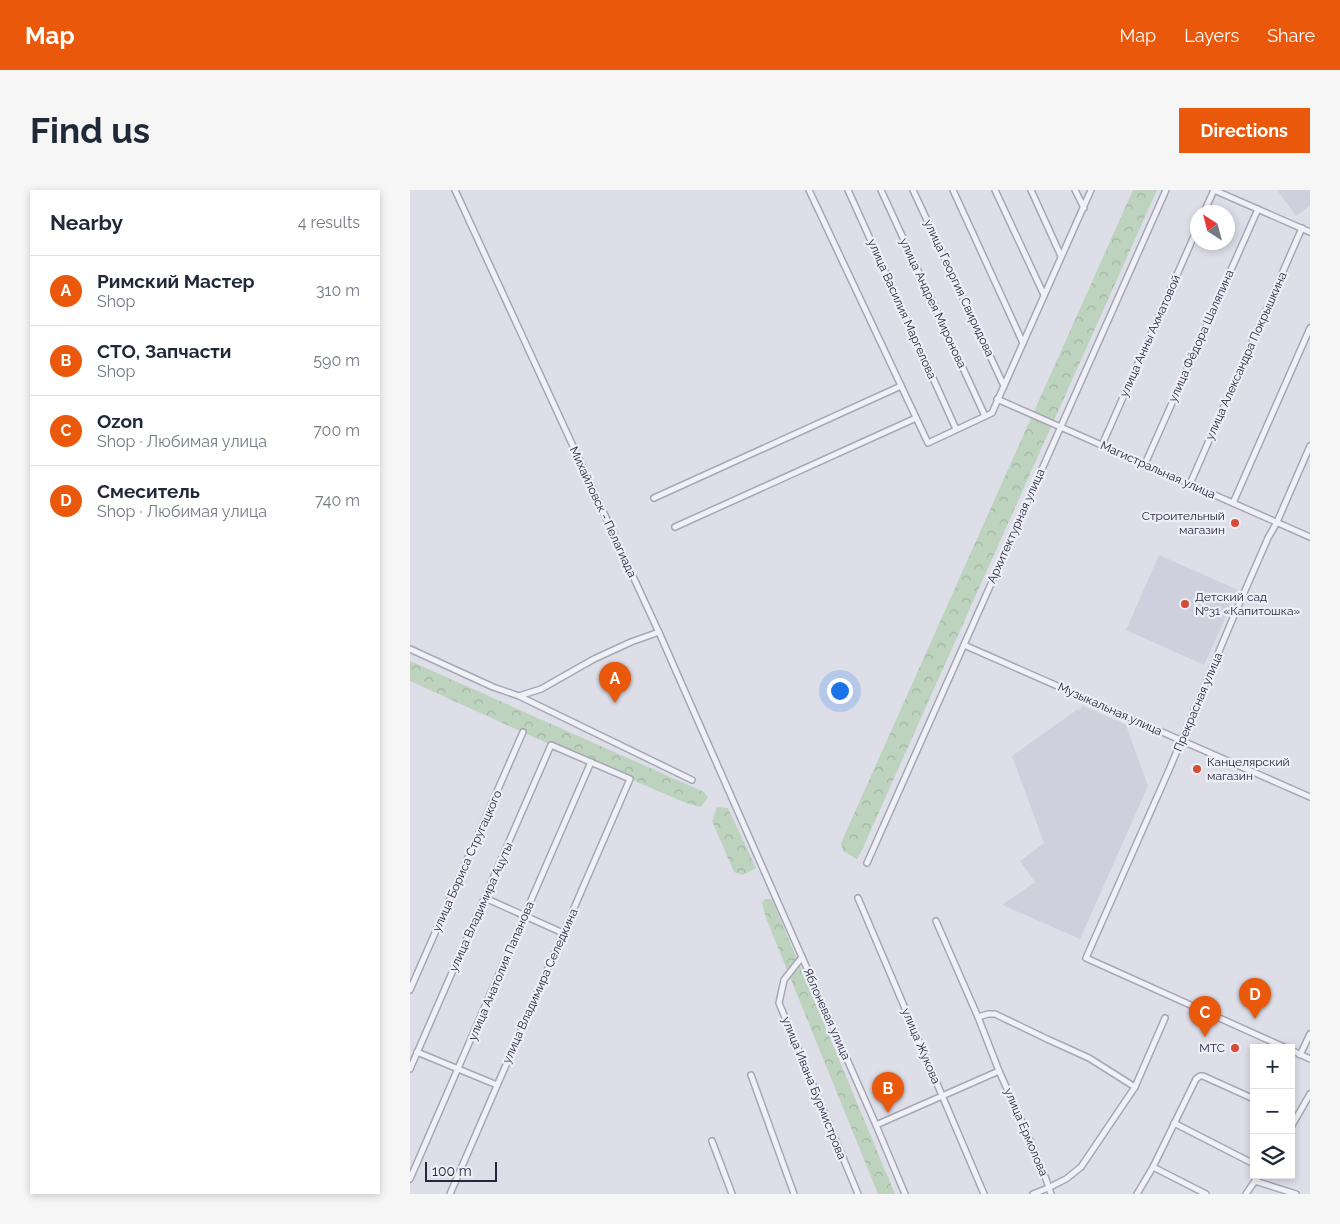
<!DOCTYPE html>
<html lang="en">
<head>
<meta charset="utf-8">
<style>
  body { margin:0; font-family:Raleway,sans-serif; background:#f6f6f7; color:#1f2937 }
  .controls { position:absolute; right:15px; bottom:15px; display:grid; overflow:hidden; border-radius:0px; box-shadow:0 2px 8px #0003 }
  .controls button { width:45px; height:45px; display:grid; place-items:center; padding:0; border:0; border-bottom:1px solid #e0e1e3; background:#fff; color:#1f2937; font:25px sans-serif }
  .compass { position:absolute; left:780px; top:15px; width:45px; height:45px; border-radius:50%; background:#fff; box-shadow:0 2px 8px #0003; rotate:324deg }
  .scale { position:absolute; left:15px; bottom:12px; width:72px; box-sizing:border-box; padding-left:5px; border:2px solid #262840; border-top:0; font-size:14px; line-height:18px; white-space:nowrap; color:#262840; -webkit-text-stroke:4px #edeef6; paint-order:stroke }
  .you { position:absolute; left:429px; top:500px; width:18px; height:18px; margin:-12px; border:4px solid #fff; border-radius:50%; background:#1a73e8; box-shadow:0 0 0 8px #1a73e833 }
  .badge { display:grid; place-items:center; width:32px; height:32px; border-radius:50%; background:#ea580c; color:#fff; font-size:16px; font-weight:700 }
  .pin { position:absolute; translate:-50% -41px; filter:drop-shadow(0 1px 2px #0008) }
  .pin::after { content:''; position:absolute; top:26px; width:18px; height:15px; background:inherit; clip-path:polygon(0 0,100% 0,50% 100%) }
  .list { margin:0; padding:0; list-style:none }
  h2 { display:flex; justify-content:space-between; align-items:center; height:65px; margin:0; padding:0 20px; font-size:21px }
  h2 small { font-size:16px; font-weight:400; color:#747a83 }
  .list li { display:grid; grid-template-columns:32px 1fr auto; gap:15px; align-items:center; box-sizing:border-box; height:70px; padding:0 20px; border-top:1px solid #e0e1e3 }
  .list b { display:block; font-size:19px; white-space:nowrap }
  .list p { margin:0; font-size:16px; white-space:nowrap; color:#747a83 }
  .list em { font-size:16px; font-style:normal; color:#747a83 }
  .icon { flex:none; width:28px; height:28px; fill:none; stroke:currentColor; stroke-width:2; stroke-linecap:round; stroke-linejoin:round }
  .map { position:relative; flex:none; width:900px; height:1004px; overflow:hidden; border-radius:0px }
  header { display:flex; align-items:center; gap:30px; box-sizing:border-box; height:70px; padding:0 25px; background:#ea580c; color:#fff }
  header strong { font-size:24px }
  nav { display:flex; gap:28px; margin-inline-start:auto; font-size:18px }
  .intro { display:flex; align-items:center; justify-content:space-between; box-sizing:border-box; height:120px; padding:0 30px }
  h1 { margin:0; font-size:35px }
  .button { padding:12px 22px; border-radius:0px; background:#ea580c; color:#fff; font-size:18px; font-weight:700 }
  main { display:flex; gap:30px; padding:0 30px }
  aside { flex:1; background:#fff; border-radius:0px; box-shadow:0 2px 8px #0003 }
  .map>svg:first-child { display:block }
</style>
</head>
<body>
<header>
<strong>Map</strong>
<nav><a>Map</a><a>Layers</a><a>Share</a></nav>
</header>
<div class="intro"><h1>Find us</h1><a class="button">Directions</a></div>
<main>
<aside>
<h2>Nearby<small>4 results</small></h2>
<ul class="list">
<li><span class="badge">A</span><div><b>Римский Мастер</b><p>Shop</p></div><em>310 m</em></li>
<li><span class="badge">B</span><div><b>СТО, Запчасти</b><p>Shop</p></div><em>590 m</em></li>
<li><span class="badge">C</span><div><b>Ozon</b><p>Shop · Любимая улица</p></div><em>700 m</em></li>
<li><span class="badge">D</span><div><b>Смеситель</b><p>Shop · Любимая улица</p></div><em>740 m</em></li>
</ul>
</aside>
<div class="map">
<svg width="900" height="1004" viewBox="0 0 900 1004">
  <defs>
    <pattern id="forest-crowns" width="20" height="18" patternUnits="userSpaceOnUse" patternTransform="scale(1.25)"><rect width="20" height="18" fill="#bed3be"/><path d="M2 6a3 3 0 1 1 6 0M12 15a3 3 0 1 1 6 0" fill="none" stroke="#a3b5a4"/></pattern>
  </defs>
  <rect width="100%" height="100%" fill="#dddee8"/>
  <!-- built -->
  <g fill="#cfd0dd">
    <path d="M 867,0 L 900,0 L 900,16 L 886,26 Z"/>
    <path d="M 749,365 L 828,400 L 794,475 L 716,440 Z"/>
    <path d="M 673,516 L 716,535 L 738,596 L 670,749 L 592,715 L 625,692 L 610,671 L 634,653 L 602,566 L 668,519 L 670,520 Z"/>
  </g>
  <!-- forest -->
  <g fill="url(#forest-crowns)">
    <path d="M 723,0 L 747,0 L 452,660 L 447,669 L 433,661 L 431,653 Z"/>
    <path d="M 0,471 L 294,602 L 298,607 L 291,617 L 276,613 L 141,555 L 0,491 Z"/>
    <path d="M 307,617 L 318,618 L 346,678 L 333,685 L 324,682 L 302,631 Z"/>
    <path d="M 355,709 L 362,709 L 485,1004 L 468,1004 L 356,728 L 352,713 Z"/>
  </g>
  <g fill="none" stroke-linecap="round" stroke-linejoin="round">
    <!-- minor casing -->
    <g stroke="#a6a7b6" stroke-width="8">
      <g id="minor">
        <path d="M 45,0 L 251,447 L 466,935 L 495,1004"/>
        <path d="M 399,0 L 518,253 L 582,223 L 681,0"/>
        <path d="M 438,0 L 546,239"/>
        <path d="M 471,0 L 575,226"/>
        <path d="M 503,0 L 594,196"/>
        <path d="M 543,0 L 613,153"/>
        <path d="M 585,0 L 634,105"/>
        <path d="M 621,0 L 651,66"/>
        <path d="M 665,0 L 674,18"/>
        <path d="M 804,0 L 900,42"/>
        <path d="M 794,22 L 804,0"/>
        <path d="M 587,209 L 900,347"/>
        <path d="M 692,255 L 788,37"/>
        <path d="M 735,274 L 848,19"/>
        <path d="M 780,294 L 892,38"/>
        <path d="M 244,308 L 491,196"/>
        <path d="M 823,313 L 900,138"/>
        <path d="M 265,337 L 506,228"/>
        <path d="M 554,455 L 900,607"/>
        <path d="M 0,459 L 83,497 L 109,506 L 131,499 L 184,469 L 221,452 L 249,442"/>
        <path d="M 109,506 L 282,590"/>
        <path d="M 457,673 L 756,0"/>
        <path d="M 75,708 L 153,743"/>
        <path d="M 448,708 L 574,1004"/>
        <path d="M 526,731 L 568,827 L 589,881 L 617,943 L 636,989 L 641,1004"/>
        <path d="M 392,767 L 374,790 L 369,813 L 448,1004"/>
        <path d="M 0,800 L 113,542"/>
        <path d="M 568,827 L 578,824 L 585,824 L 637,849 L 679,868 L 725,897"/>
        <path d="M 876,858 L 676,768 L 759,580 L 823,428 L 858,348 L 867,332 L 900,256"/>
        <path d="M 881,860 L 900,869"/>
        <path d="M 7,862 L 87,895"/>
        <path d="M 890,865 L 900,844"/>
        <path d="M 0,879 L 141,555 L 220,589 L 40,1004"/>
        <path d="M 341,885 L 384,1004"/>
        <path d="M 764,933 L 844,974"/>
        <path d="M 466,935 L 589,881"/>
        <path d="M 881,937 L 900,904"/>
        <path d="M 302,951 L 322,1004"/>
        <path d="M 743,977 L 796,1004"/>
        <path d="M 0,989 L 181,572"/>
        <path d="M 845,991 L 886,1004"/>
        <path d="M 623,1004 L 638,998 L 656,989 L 671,977 L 725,897 L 755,828"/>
        <path d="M 727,1004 L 743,977 L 786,889 L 790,886 L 793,886 L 844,909"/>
        <path d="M 836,1004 L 849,985"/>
      </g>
    </g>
    <!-- minor -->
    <use href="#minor" stroke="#f0f1f6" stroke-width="5"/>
  </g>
  <!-- markers -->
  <g fill="#d74c38" stroke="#edeef6" stroke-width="2">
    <circle cx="825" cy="333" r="5"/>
    <circle cx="775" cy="414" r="5"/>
    <circle cx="787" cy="579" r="5"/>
    <circle cx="825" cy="858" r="5"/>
  </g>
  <g text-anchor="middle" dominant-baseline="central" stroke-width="4.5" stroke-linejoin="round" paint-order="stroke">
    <!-- street labels -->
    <g font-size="12" fill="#262840" stroke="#edeef6">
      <text transform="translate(549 98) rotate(65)">улица Георгия Свиридова</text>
      <text transform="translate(523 113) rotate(65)">улица Андрея Миронова</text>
      <text transform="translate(492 119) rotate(66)">улица Василия Маргелова</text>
      <text transform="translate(740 146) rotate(-66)">улица Анны Ахматовой</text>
      <text transform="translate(791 146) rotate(-66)">улица Фёдора Шаляпина</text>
      <text transform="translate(836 166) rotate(-66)">улица Александра Покрышкина</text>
      <text transform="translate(748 280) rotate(24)">Магистральная улица</text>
      <text transform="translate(193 322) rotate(65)">Михайловск - Пелагиада</text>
      <text transform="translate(606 336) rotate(-66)">Архитектурная улица</text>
      <text transform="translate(788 512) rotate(-67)">Прекрасная улица</text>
      <text transform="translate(700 519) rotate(24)">Музыкальная улица</text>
      <text transform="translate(57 671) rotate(-66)">улица Бориса Стругацкого</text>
      <text transform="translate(71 717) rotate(-66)">улица Владимира Ацуты</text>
      <text transform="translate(91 781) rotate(-67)">улица Анатолия Папанова</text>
      <text transform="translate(130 796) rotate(-66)">улица Владимира Селедкина</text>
      <text transform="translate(417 824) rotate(66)">Яблоневая улица</text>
      <text transform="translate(511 856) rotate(67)">улица Жукова</text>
      <text transform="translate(404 898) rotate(68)">улица Ивана Бурмистрова</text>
      <text transform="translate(616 942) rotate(67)">улица Ермолова</text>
    </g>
    <!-- poi labels -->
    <g font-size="12" fill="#262840" stroke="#edeef6" text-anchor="end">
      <text x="815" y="326">Строительный<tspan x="815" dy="14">магазин</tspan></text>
      <text x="785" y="407" text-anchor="start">Детский сад<tspan x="785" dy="14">№31 «Капитошка»</tspan></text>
      <text x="797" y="572" text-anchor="start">Канцелярский<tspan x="797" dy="14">магазин</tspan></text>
      <text x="815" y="858">МТС</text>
    </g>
  </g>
</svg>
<div class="controls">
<button>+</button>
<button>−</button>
<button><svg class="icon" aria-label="layers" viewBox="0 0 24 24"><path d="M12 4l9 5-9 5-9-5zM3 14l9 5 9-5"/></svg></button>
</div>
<svg class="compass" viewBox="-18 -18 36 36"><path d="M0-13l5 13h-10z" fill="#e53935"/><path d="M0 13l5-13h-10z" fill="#747a83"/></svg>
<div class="scale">100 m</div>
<div class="you"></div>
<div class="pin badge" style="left:205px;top:513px">A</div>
<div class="pin badge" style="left:478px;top:923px">B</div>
<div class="pin badge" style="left:795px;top:847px">C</div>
<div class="pin badge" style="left:845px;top:829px">D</div>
</div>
</main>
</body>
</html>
